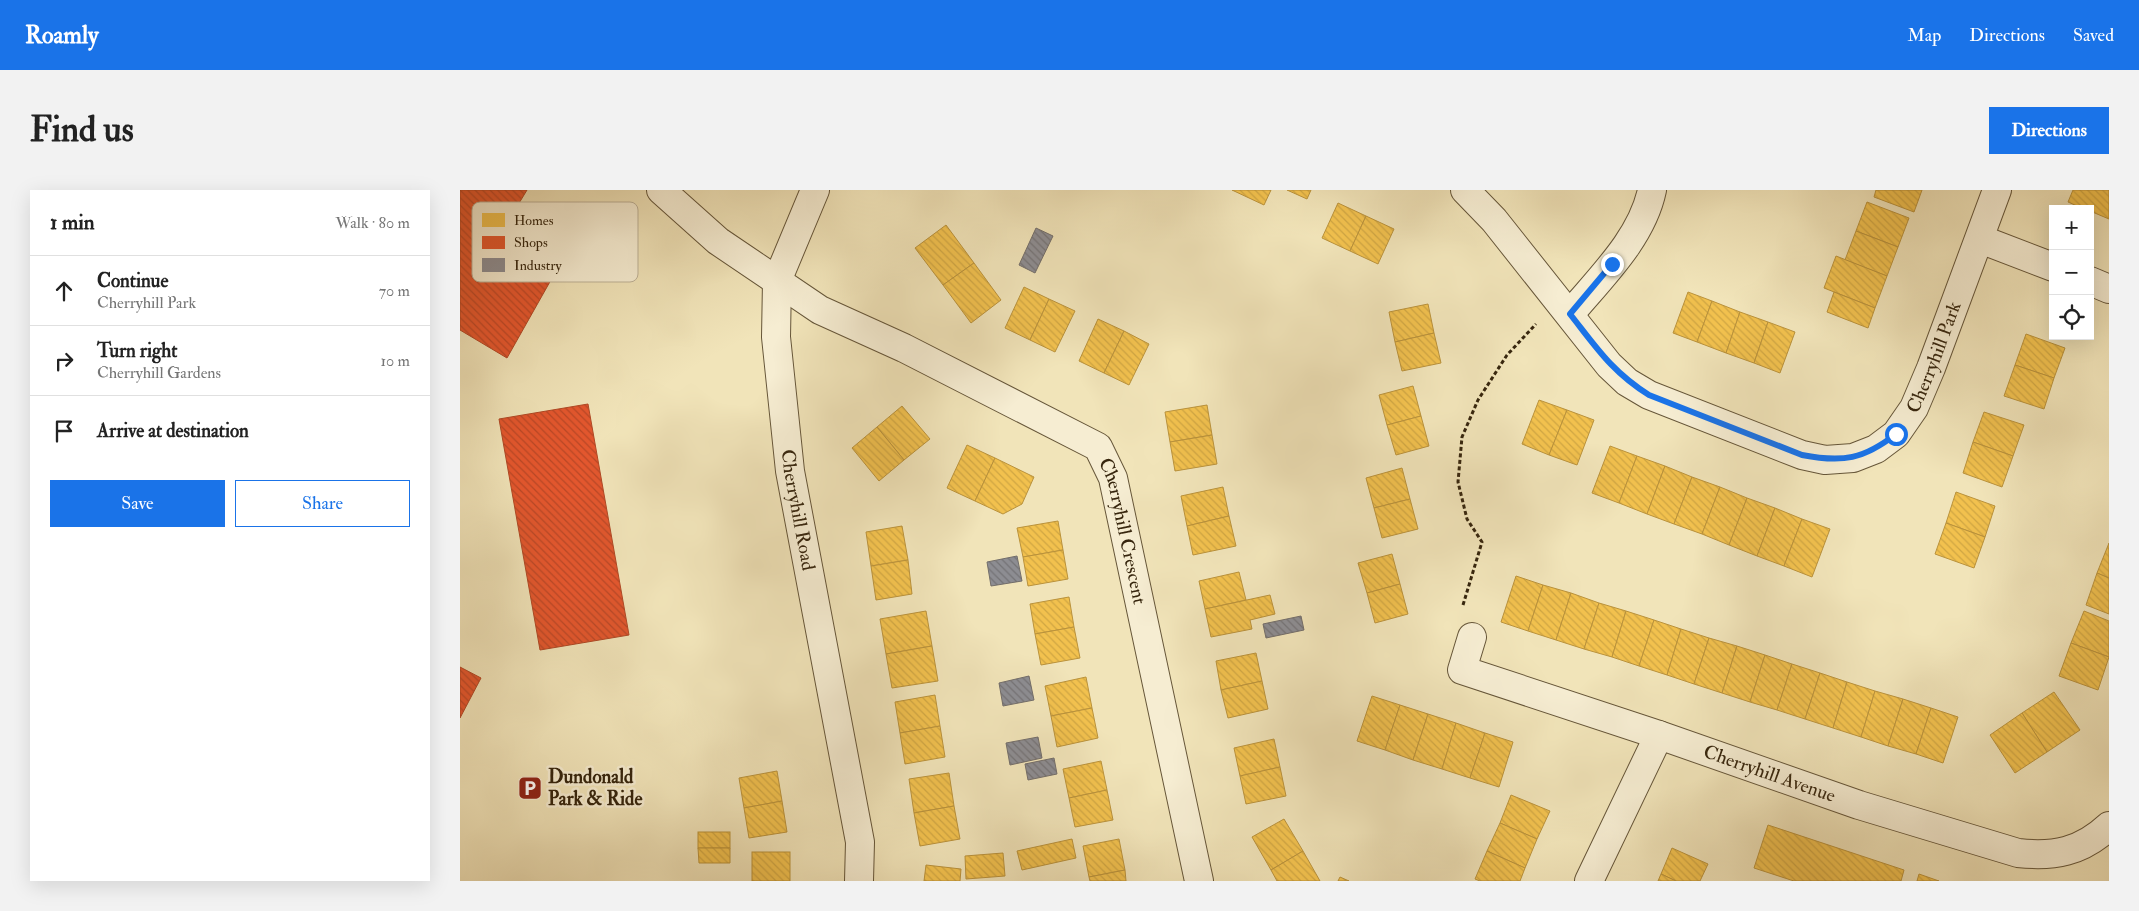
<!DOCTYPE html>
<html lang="en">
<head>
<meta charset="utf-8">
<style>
  body { margin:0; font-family:"IM FELL Double Pica",serif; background:#f2f2f2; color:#222 }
  .controls { position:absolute; right:15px; top:15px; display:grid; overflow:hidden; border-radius:0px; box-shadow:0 5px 20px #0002 }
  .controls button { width:45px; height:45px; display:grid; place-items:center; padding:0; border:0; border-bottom:1px solid #e0e0e0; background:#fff; color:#222; font:25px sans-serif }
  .stop { position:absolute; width:15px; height:15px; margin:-11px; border:4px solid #1a73e8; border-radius:50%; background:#fff }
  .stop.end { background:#1a73e8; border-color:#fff; box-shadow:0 1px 5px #0008 }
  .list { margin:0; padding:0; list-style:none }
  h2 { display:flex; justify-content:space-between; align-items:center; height:65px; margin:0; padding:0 20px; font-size:21px }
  h2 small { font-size:16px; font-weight:400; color:#767676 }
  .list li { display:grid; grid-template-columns:32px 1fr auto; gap:15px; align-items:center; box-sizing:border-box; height:70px; padding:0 20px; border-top:1px solid #e0e0e0 }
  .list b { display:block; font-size:19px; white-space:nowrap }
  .list p { margin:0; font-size:16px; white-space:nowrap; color:#767676 }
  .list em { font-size:16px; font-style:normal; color:#767676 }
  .actions { display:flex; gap:10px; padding:15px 20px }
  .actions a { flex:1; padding:11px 0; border:1px solid #1a73e8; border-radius:0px; text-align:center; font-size:18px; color:#1a73e8 }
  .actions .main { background:#1a73e8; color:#fff }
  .icon { flex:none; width:28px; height:28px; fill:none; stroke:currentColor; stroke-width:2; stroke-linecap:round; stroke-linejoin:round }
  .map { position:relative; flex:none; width:1649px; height:691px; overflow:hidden; border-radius:0px }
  header { display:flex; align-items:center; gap:30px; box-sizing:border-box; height:70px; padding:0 25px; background:#1a73e8; color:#fff }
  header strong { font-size:24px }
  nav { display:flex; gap:28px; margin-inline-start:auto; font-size:18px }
  .intro { display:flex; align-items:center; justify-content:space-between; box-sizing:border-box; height:120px; padding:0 30px }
  h1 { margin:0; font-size:35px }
  .button { padding:12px 22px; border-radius:0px; background:#1a73e8; color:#fff; font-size:18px; font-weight:700 }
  main { display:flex; gap:30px; padding:0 30px }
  aside { flex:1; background:#fff; border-radius:0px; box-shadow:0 5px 20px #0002 }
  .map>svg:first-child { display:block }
</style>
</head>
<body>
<header>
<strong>Roamly</strong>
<nav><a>Map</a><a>Directions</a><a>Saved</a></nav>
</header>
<div class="intro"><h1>Find us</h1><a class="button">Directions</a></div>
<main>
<aside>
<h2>1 min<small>Walk · 80 m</small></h2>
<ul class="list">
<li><svg class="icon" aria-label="ahead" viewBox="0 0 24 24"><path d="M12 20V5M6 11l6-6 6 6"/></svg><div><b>Continue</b><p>Cherryhill Park</p></div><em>70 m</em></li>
<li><svg class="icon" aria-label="right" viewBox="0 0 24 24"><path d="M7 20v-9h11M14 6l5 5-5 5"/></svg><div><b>Turn right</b><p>Cherryhill Gardens</p></div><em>10 m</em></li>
<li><svg class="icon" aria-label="arrive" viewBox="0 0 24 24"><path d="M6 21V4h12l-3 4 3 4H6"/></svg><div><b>Arrive at destination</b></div></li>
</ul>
<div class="actions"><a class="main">Save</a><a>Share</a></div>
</aside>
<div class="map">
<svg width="1649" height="691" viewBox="0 0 1649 691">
  <defs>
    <pattern id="homes-back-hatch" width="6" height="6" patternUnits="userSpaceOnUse" patternTransform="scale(1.25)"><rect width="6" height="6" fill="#f2c14e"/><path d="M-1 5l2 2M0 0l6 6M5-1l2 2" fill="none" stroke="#d0a643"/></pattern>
    <pattern id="shops-back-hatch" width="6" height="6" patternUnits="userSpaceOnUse" patternTransform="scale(1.25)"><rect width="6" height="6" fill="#e4572e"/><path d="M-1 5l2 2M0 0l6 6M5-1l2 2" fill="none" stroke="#ba4826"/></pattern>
    <pattern id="industry-back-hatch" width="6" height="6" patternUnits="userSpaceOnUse" patternTransform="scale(1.25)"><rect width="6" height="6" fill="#8d8d92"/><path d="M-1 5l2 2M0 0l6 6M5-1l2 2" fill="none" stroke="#747376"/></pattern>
  </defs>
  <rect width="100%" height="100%" fill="#f1e4b9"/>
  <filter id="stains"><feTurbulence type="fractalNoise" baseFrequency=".004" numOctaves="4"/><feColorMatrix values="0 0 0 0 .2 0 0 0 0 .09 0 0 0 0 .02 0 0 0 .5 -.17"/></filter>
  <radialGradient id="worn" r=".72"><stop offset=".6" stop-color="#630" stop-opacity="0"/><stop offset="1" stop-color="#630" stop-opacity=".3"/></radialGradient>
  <!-- homes -->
  <g fill="url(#homes-back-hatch)" stroke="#ba923b">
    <path d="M 772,0 L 811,0 L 804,15 Z"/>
    <path d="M 827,0 L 851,0 L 847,9 Z"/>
    <path d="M 1416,0 L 1462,0 L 1454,22 L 1414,7 Z"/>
    <path d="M 1613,0 L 1649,0 L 1649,29 L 1630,21 L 1630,19 L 1624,19 L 1608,12 Z"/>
    <path d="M 1407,12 L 1449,28 L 1438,57 L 1396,41 Z"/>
    <path d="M 878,13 L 906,26 L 890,61 L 862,48 Z"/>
    <path d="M 906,26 L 934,39 L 918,74 L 890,61 Z"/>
    <path d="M 486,35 L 514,73 L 483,95 L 455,58 Z"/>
    <path d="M 1396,41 L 1438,57 L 1427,86 L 1385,70 Z"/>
    <path d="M 1376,66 L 1427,86 L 1415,118 L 1364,98 Z"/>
    <path d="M 514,73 L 541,110 L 511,133 L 483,95 Z"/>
    <path d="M 564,97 L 589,109 L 570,150 L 545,138 Z"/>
    <path d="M 1228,102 L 1252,111 L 1237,152 L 1213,143 Z"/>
    <path d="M 1374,102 L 1415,118 L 1408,138 L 1367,122 Z"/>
    <path d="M 589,109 L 615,121 L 595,162 L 570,150 Z"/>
    <path d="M 1252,111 L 1280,122 L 1266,163 L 1237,152 Z"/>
    <path d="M 968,114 L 974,143 L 935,152 L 929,122 Z"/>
    <path d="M 1280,122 L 1308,132 L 1294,173 L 1266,163 Z"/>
    <path d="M 638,129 L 664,141 L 644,183 L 619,171 Z"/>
    <path d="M 1308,132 L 1335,142 L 1320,183 L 1294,173 Z"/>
    <path d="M 664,141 L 689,154 L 669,195 L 644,183 Z"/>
    <path d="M 974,143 L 981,173 L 942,181 L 935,152 Z"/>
    <path d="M 1566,144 L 1605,158 L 1594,188 L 1555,175 Z"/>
    <path d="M 1555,175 L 1594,188 L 1584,219 L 1544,206 Z"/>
    <path d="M 953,196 L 961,226 L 927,235 L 919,205 Z"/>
    <path d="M 1079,210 L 1107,220 L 1089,265 L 1062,254 Z"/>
    <path d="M 747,215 L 752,245 L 710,252 L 705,222 Z"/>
    <path d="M 442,216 L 470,249 L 444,270 L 417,237 Z"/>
    <path d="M 1107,220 L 1134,230 L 1117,275 L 1089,265 Z"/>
    <path d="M 1524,222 L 1564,235 L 1553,266 L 1513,252 Z"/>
    <path d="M 961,226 L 969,256 L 936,265 L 927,235 Z"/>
    <path d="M 417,237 L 444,270 L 419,291 L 392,258 Z"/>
    <path d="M 752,245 L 757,274 L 715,281 L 710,252 Z"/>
    <path d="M 1513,252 L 1553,266 L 1542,297 L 1503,283 Z"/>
    <path d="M 507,255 L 535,268 L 515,311 L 487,298 Z"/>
    <path d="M 1150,256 L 1177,266 L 1159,313 L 1132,303 Z"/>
    <path d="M 1177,266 L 1205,276 L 1187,324 L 1159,313 Z"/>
    <path d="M 535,268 L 574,287 L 562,314 L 543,324 L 515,311 Z"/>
    <path d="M 1205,276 L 1232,287 L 1214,334 L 1187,324 Z"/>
    <path d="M 942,278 L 950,309 L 914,318 L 906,288 Z"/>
    <path d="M 1232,287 L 1260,297 L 1242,344 L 1214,334 Z"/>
    <path d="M 763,297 L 769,326 L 727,336 L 721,306 Z"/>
    <path d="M 1260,297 L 1287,308 L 1269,355 L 1242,344 Z"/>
    <path d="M 1496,302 L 1535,316 L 1525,347 L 1486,333 Z"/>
    <path d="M 1287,308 L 1315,318 L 1297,366 L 1269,355 Z"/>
    <path d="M 950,309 L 958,339 L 922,348 L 914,318 Z"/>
    <path d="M 1315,318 L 1342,329 L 1324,376 L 1297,366 Z"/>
    <path d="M 769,326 L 776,356 L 733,365 L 727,336 Z"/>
    <path d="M 1342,329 L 1370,339 L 1352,387 L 1324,376 Z"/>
    <path d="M 598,331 L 603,360 L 563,367 L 557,338 Z"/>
    <path d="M 1486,333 L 1525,347 L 1514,378 L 1475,364 Z"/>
    <path d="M 442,336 L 448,370 L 411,376 L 406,342 Z"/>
    <path d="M 1649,353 L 1649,388 L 1637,383 Z"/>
    <path d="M 603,360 L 608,389 L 568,396 L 563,367 Z"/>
    <path d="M 932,364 L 940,394 L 907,403 L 898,373 Z"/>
    <path d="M 448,370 L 452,404 L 416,410 L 411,376 Z"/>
    <path d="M 779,382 L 786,410 L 745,419 L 739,391 Z"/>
    <path d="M 1637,383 L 1649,388 L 1649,424 L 1626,415 Z"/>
    <path d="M 1056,386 L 1083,395 L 1068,441 L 1041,432 Z"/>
    <path d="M 940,394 L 948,424 L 915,433 L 907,403 Z"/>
    <path d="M 1083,395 L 1111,403 L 1096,450 L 1068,441 Z"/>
    <path d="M 1111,403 L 1139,413 L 1124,459 L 1096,450 Z"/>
    <path d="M 810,405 L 815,424 L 790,430 L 792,439 L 751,447 L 745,419 Z"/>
    <path d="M 609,407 L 614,437 L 575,444 L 570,414 Z"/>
    <path d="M 1139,413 L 1166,421 L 1152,467 L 1124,459 Z"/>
    <path d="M 466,421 L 472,456 L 426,464 L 420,429 Z"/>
    <path d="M 1166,421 L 1194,430 L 1179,476 L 1152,467 Z"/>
    <path d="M 1624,421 L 1649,431 L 1649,467 L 1611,453 Z"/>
    <path d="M 1194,430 L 1221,439 L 1207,485 L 1179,476 Z"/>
    <path d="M 614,437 L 620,468 L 581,475 L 575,444 Z"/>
    <path d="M 1221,439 L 1249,448 L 1234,494 L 1207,485 Z"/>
    <path d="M 1249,448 L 1277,456 L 1262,503 L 1234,494 Z"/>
    <path d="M 1611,453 L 1649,467 L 1638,500 L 1599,486 Z"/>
    <path d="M 472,456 L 478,491 L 432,498 L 426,464 Z"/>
    <path d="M 1277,456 L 1305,465 L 1290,512 L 1262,503 Z"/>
    <path d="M 796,463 L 802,491 L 761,500 L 756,471 Z"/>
    <path d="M 1305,465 L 1332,474 L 1317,520 L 1290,512 Z"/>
    <path d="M 1332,474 L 1360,483 L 1345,529 L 1317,520 Z"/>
    <path d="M 1360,483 L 1387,492 L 1373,538 L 1345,529 Z"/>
    <path d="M 626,487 L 632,518 L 591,526 L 585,496 Z"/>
    <path d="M 802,491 L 808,519 L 768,528 L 761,500 Z"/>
    <path d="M 1387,492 L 1415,501 L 1401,547 L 1373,538 Z"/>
    <path d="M 1415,501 L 1443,509 L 1428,556 L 1401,547 Z"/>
    <path d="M 1594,502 L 1620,540 L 1587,562 L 1562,523 Z"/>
    <path d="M 475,505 L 480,536 L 440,543 L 435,512 Z"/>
    <path d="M 912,506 L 940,515 L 925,560 L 897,551 Z"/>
    <path d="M 1443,509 L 1471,518 L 1456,564 L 1428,556 Z"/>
    <path d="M 940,515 L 968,524 L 953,570 L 925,560 Z"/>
    <path d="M 632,518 L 638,548 L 597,557 L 591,526 Z"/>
    <path d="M 1471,518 L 1498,527 L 1483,573 L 1456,564 Z"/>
    <path d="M 1562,523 L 1587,562 L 1555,583 L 1530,545 Z"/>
    <path d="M 968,524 L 996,533 L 982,579 L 953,570 Z"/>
    <path d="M 996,533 L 1025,543 L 1010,588 L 982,579 Z"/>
    <path d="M 480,536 L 485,567 L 445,574 L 440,543 Z"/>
    <path d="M 1025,543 L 1053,552 L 1039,597 L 1010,588 Z"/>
    <path d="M 814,549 L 820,577 L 780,586 L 774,558 Z"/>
    <path d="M 641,571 L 647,600 L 609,608 L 603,579 Z"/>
    <path d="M 820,577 L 826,606 L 786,614 L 780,586 Z"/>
    <path d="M 317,581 L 322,611 L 284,618 L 279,588 Z"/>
    <path d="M 489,583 L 494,616 L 454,623 L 449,589 Z"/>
    <path d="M 647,600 L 653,630 L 615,637 L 609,608 Z"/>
    <path d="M 1051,605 L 1090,621 L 1077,649 L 1040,633 Z"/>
    <path d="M 322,611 L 327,642 L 289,648 L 284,618 Z"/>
    <path d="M 494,616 L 500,649 L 460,656 L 454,623 Z"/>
    <path d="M 824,629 L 843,661 L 811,680 L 792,647 Z"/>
    <path d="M 1040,633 L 1077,649 L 1065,678 L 1027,661 Z"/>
    <path d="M 1308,635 L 1444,680 L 1441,691 L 1334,691 L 1294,678 Z"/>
    <rect x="238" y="642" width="32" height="16"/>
    <path d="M 612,649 L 616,668 L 562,680 L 557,661 Z"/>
    <path d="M 659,649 L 665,680 L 629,687 L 623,656 Z"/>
    <path d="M 238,658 L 270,658 L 270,673 L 239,673 Z"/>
    <path d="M 1212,658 L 1248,674 L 1240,691 L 1216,691 L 1201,684 Z"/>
    <path d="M 843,661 L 860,691 L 817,691 L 811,680 Z"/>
    <path d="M 1027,661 L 1065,678 L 1060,691 L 1020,691 L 1015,689 Z"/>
    <rect x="292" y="662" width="38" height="29"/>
    <path d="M 543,663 L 545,686 L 506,689 L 505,666 Z"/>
    <path d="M 466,675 L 501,679 L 500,691 L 464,691 Z"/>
    <path d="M 665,680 L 666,691 L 630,691 L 629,687 Z"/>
    <path d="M 1201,684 L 1216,691 L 1198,691 Z"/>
    <path d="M 1459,684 L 1479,691 L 1457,691 Z"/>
    <path d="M 880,687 L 889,691 L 878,691 Z"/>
  </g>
  <!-- shops -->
  <g fill="url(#shops-back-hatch)" stroke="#b04824">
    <path d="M 0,0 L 67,0 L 47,33 L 105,65 L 47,168 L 0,140 Z"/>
    <path d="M 128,214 L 169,445 L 80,460 L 39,229 Z"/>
    <path d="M 0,477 L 21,488 L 0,528 Z"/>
  </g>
  <!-- industry -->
  <g fill="url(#industry-back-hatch)" stroke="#736e6a">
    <path d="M 576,38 L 593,46 L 575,83 L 559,75 Z"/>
    <path d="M 557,366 L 562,391 L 531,396 L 527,372 Z"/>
    <path d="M 841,426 L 844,440 L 806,448 L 803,434 Z"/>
    <path d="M 569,486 L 574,510 L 543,516 L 539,493 Z"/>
    <path d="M 578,547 L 582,568 L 550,575 L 546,553 Z"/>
    <path d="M 594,568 L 597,584 L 568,590 L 565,574 Z"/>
  </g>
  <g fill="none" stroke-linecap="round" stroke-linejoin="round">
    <!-- minor casing -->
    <g stroke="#665639" stroke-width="30">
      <g id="minor">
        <path id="s1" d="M 201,0 L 258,51 L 360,120 L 444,158 L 638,257 L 653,288 L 739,691"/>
        <path id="s2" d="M 355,0 L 317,91 L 316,147 L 330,281 L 400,652 L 399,691"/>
        <path id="s3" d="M 1005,0 L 1034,30 L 1149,175 L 1167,192 L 1189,205 L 1342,265 L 1365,270 L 1393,268 L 1416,259 L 1436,244 L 1454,218 L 1471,178 L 1537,0"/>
        <path d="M 1520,49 L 1593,77"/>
        <path d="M 1630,91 L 1649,99"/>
        <path d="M 1110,124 C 1141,87 1182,48 1192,0"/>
        <path id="s4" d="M 1012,447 L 1002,480 L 1199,545 L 1399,615 L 1558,663 C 1594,667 1621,662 1649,636"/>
        <path d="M 1129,691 L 1199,545"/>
      </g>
    </g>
    <!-- path -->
    <path stroke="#37260e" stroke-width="3" stroke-dasharray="4 2.5" stroke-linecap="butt" d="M 1003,415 L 1022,352 L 1007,329 L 998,292 L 1002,247 L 1018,210 L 1047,165 L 1076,134"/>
    <!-- minor -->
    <use href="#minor" stroke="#f6edd2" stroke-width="28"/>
  </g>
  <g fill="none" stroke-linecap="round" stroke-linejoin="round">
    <!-- route -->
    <path stroke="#1a73e8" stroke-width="6" d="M 1152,74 L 1110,124 C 1136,157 1152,182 1189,205 L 1342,265 C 1383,273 1404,269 1436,244"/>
  </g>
  <!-- icons -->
  <defs>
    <g id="parking-square" transform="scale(1.25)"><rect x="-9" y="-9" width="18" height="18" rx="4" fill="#8f2418" stroke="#f6edd2"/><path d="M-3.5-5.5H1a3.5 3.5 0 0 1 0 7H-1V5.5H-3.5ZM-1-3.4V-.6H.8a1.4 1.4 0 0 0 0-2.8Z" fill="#fff"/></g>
  </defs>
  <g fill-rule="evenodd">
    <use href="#parking-square" x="70" y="598"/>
  </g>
  <g text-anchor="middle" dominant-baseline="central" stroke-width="5" stroke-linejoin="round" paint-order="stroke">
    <!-- street labels -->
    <g font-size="19" fill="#37260e" stroke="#f6edd2">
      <text stroke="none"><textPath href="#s3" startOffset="629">Cherryhill Park</textPath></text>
      <text stroke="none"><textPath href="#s2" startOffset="329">Cherryhill Road</textPath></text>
      <text stroke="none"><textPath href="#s1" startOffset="598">Cherryhill Crescent</textPath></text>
      <text stroke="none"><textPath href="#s4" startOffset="359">Cherryhill Avenue</textPath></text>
    </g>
    <!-- poi labels -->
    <g font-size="19" font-weight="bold" fill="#37260e" stroke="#f6edd2" text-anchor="start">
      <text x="88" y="587">Dundonald<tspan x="88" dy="22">Park &amp; Ride</tspan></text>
    </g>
  </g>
  <!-- legend -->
  <rect x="12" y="12" width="166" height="80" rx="8" fill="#f6edd2" stroke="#bdb197" stroke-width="1"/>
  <rect x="22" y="23" width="23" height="14" fill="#f2c14e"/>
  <rect x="22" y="46" width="23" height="13" fill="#e4572e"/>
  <rect x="22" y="68" width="23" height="14" fill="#8d8d92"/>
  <g font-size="14" fill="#37260e">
    <text x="54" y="35">Homes</text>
    <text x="54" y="57">Shops</text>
    <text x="54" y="80">Industry</text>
  </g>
  <rect width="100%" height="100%" filter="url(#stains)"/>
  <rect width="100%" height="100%" fill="url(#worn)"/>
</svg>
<div class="controls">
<button>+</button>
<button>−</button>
<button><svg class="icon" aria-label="locate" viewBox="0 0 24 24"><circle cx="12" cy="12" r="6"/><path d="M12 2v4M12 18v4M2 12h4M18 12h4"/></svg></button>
</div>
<div class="stop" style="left:1436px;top:244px"></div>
<div class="stop end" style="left:1152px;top:74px"></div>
</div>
</main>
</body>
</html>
